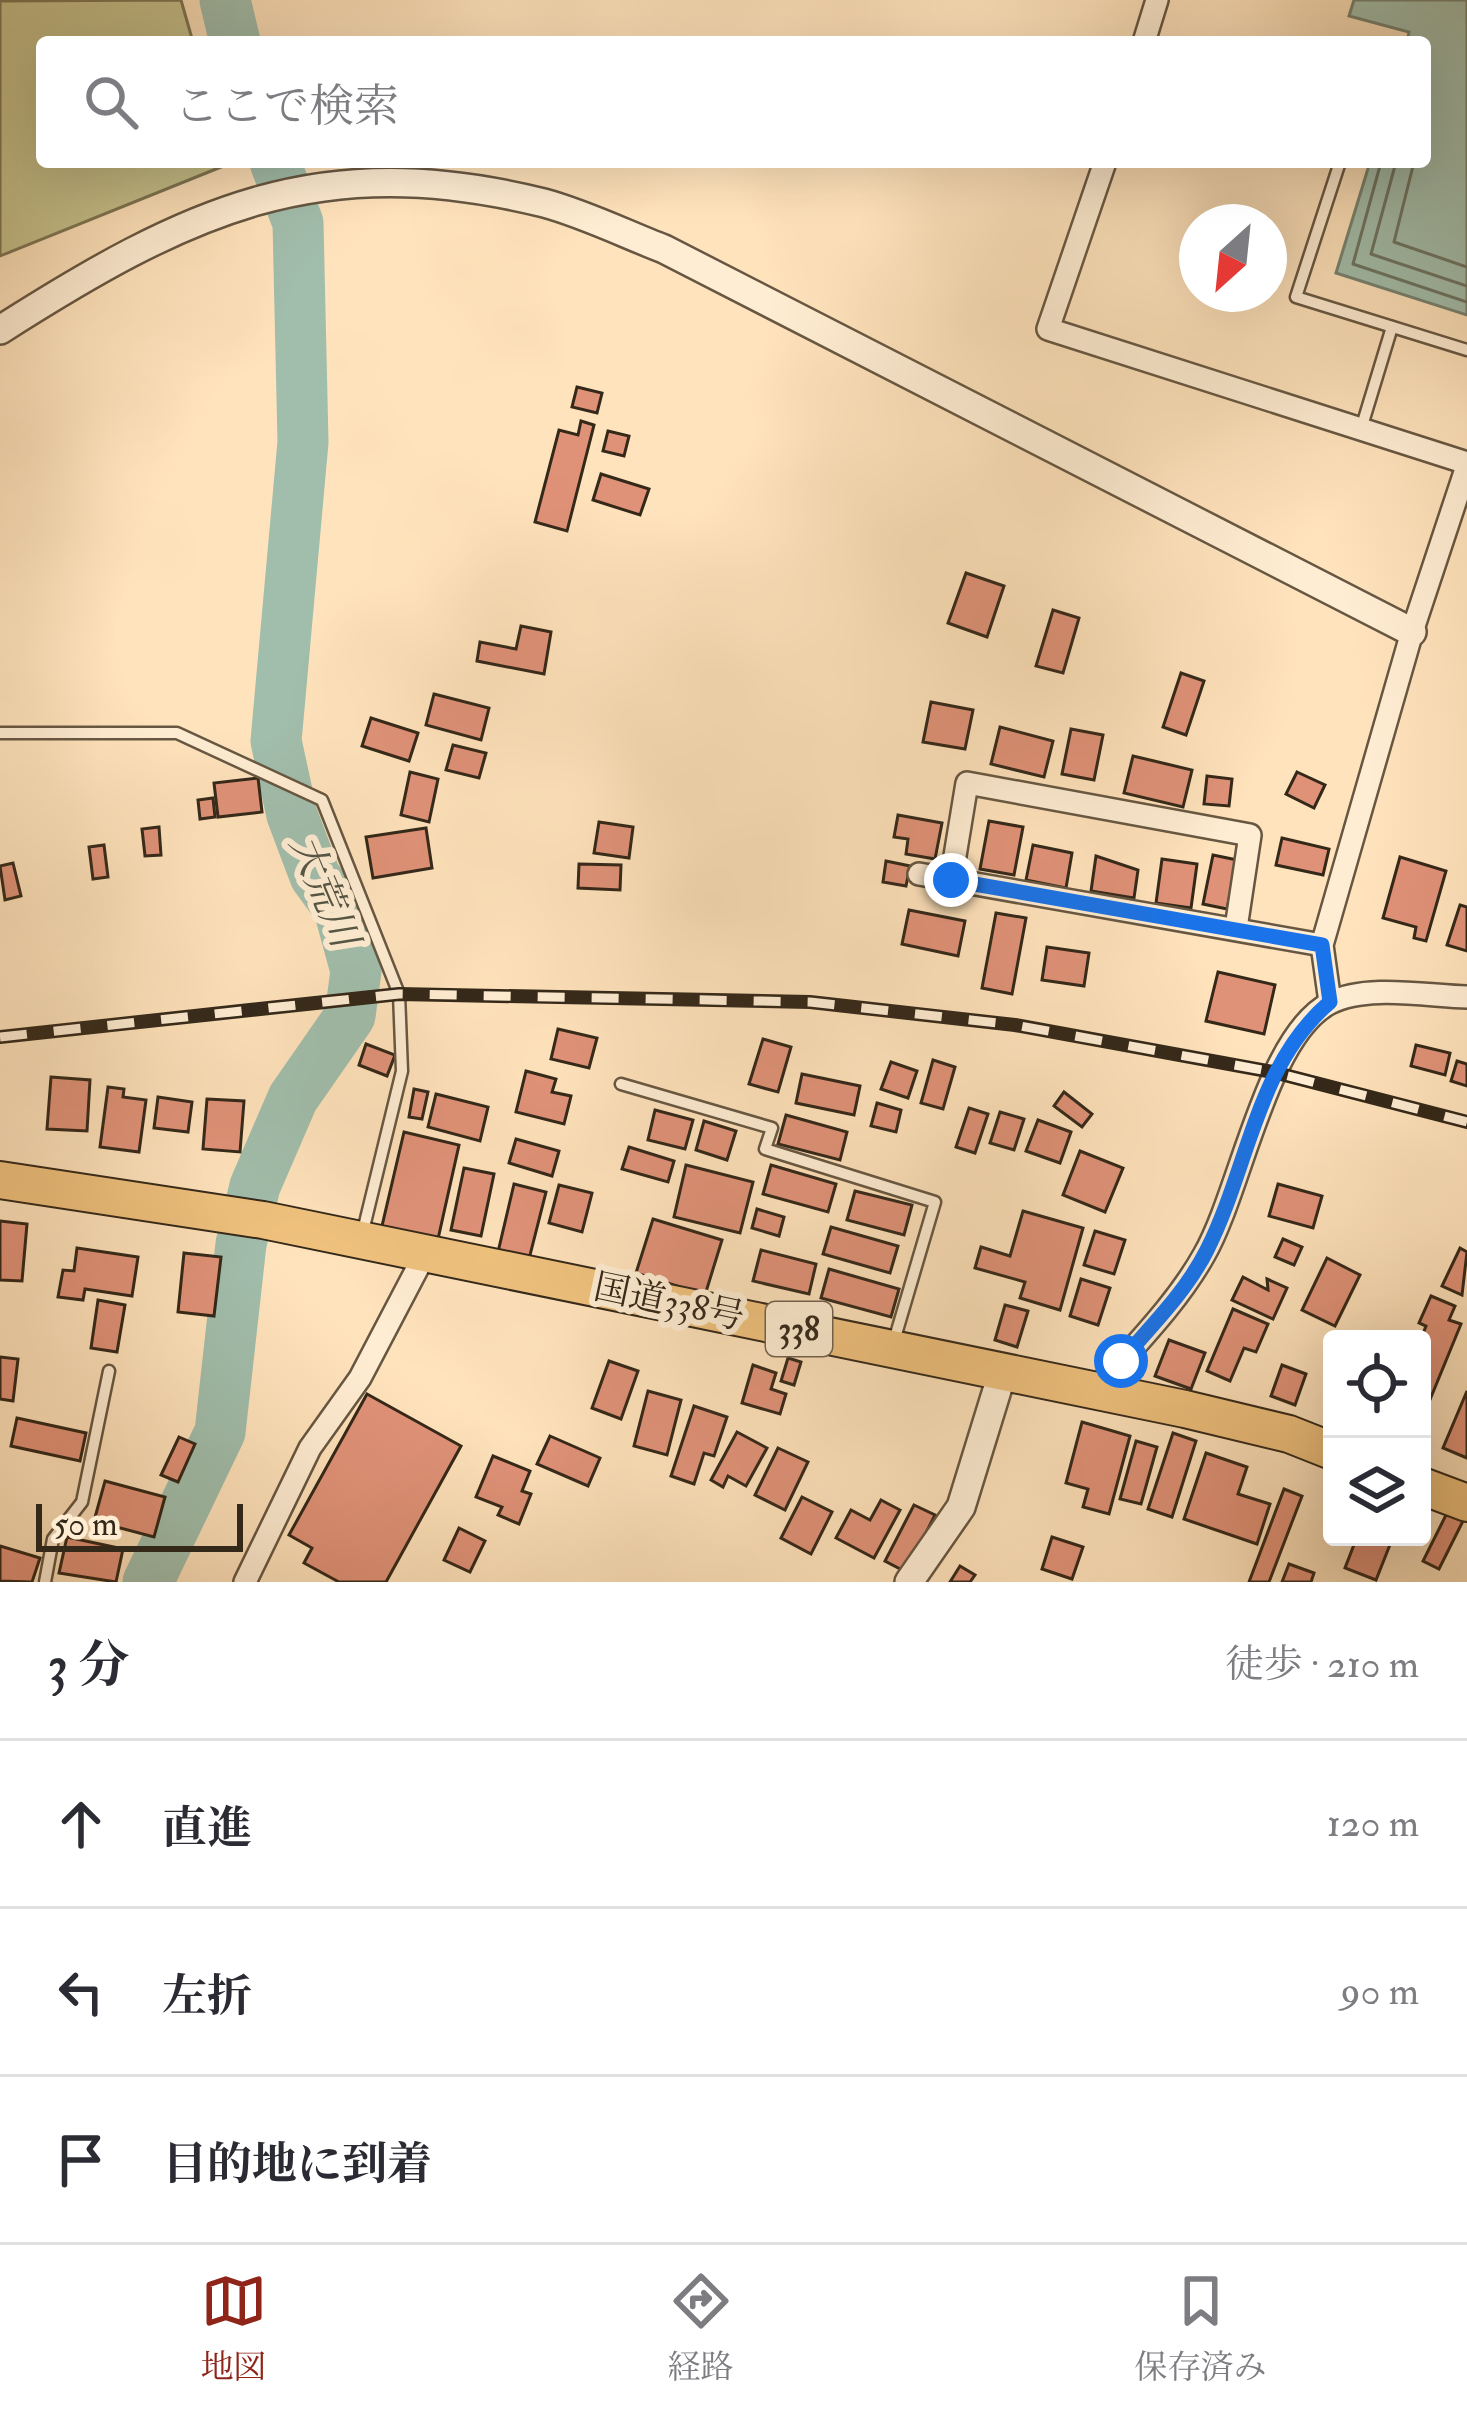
<!DOCTYPE html>
<html lang="ja">
<head>
<meta charset="utf-8">
<style>
  body { margin:0; font-family:"IM FELL Double Pica","Noto Serif JP",serif; background:#f2f2f3; color:#2b2b33 }
  .controls { position:absolute; right:36px; bottom:36px; display:grid; overflow:hidden; border-radius:12px; box-shadow:0 12px 48px #0002 }
  .controls button { width:108px; height:108px; display:grid; place-items:center; padding:0; border:0; border-bottom:3px solid #e1e1e2; background:#fff; color:#2b2b33; font:60px sans-serif }
  .compass { position:absolute; left:1179px; top:204px; width:108px; height:108px; border-radius:50%; background:#fff; box-shadow:0 12px 48px #0002; rotate:207deg }
  .scale { position:absolute; left:36px; bottom:30px; width:207px; box-sizing:border-box; padding-left:12px; border:6px solid #342819; border-top:0; font-size:33px; line-height:42px; white-space:nowrap; color:#342819; -webkit-text-stroke:9px #ffedd3; paint-order:stroke }
  .stop { position:absolute; width:36px; height:36px; margin:-27px; border:9px solid #1a73e8; border-radius:50%; background:#fff }
  .stop.end { background:#1a73e8; border-color:#fff; box-shadow:0 3px 12px #0008 }
  .list { margin:0; padding:0; list-style:none }
  h2 { display:flex; justify-content:space-between; align-items:center; height:156px; margin:0; padding:0 48px; font-size:51px }
  h2 small { font-size:39px; font-weight:400; color:#7c7c81 }
  .list li { display:grid; grid-template-columns:78px 1fr auto; gap:36px; align-items:center; box-sizing:border-box; height:168px; padding:0 48px; border-top:3px solid #e1e1e2 }
  .list b { display:block; font-size:45px; white-space:nowrap }
  .list em { font-size:39px; font-style:normal; color:#7c7c81 }
  .icon { flex:none; width:66px; height:66px; fill:none; stroke:currentColor; stroke-width:2; stroke-linecap:round; stroke-linejoin:round }
  .map { position:relative; flex:none; width:1467px; height:1582px; overflow:hidden }
  .search { position:absolute; background:#fff; box-shadow:0 12px 48px #0002; left:36px; right:36px; top:36px; height:132px; display:flex; align-items:center; gap:30px; box-sizing:border-box; padding:0 42px; border-radius:12px; color:#7c7c81; font-size:45px }
  .sheet { height:660px; background:#fff }
  nav { display:flex; justify-content:space-around; align-items:center; box-sizing:border-box; height:168px; border-top:3px solid #e1e1e2; background:#fff; font-size:33px; color:#7c7c81 }
  nav a { display:grid; justify-items:center; gap:6px }
  nav .on { color:#8f2418 }
  .map>svg:first-child { display:block }
</style>
</head>
<body>
<div class="map">
<svg width="1467" height="1582" viewBox="0 0 1467 1582">
  <rect width="100%" height="100%" fill="#ffe3bc"/>
  <filter id="stains"><feTurbulence type="fractalNoise" baseFrequency=".00167" numOctaves="4"/><feColorMatrix values="0 0 0 0 .2 0 0 0 0 .09 0 0 0 0 .02 0 0 0 .5 -.17"/></filter>
  <radialGradient id="worn" r=".72"><stop offset=".6" stop-color="#630" stop-opacity="0"/><stop offset="1" stop-color="#630" stop-opacity=".3"/></radialGradient>
  <!-- green -->
  <path fill="#c6c28d" stroke="#7d7553" stroke-width="3" d="M 181,0 L 193,42 L 42,42 L 42,162 L 226,165 L 0,256 L 0,1 Z"/>
  <!-- water -->
  <path fill="#a1beac" stroke="#758271" stroke-width="3" d="M 1354,0 L 1467,0 L 1467,315 L 1336,273 L 1370,162 L 1425,162 L 1425,42 L 1407,42 L 1409,32 L 1349,16 Z"/>
  <g fill="none" stroke-linecap="round" stroke-linejoin="round">
    <!-- shore -->
    <g stroke="#6a7362" stroke-width="3">
      <path d="M 1381,162 L 1353,264 L 1467,302"/>
      <path d="M 1396,162 L 1371,254 L 1467,286"/>
      <path d="M 1414,162 L 1394,242 L 1467,267"/>
    </g>
    <!-- river -->
    <g stroke="#a1beac" stroke-width="51">
      <path d="M 225,0 L 235,42"/>
      <path d="M 148,1582 L 220,1432 L 241,1244 L 255,1186 L 293,1098 L 350,1016 L 356,971 L 339,909 L 315,876 L 292,815 L 276,741 L 303,442 L 298,223 L 275,162"/>
    </g>
  </g>
  <!-- building -->
  <g fill="#e09278" stroke="#342819" stroke-width="3">
    <path d="M 577,387 L 602,393 L 597,413 L 572,407 Z"/>
    <path d="M 581,421 L 594,425 L 567,531 L 535,522 L 559,430 L 578,435 Z"/>
    <path d="M 608,431 L 629,436 L 624,456 L 603,451 Z"/>
    <path d="M 601,474 L 649,489 L 640,515 L 593,500 Z"/>
    <path d="M 966,573 L 1004,586 L 987,637 L 948,623 Z"/>
    <path d="M 1053,610 L 1079,618 L 1063,673 L 1036,666 Z"/>
    <path d="M 521,626 L 551,632 L 544,674 L 477,661 L 480,642 L 516,649 Z"/>
    <path d="M 1181,673 L 1204,681 L 1186,735 L 1163,727 Z"/>
    <path d="M 434,694 L 489,708 L 481,740 L 426,725 Z"/>
    <path d="M 931,702 L 973,710 L 965,749 L 923,742 Z"/>
    <path d="M 371,718 L 418,733 L 409,761 L 362,746 Z"/>
    <path d="M 1000,727 L 1053,741 L 1044,777 L 991,764 Z"/>
    <path d="M 1071,729 L 1103,735 L 1094,780 L 1062,774 Z"/>
    <path d="M 453,745 L 486,753 L 479,778 L 446,770 Z"/>
    <path d="M 1133,756 L 1192,770 L 1183,807 L 1124,793 Z"/>
    <path d="M 410,772 L 438,779 L 429,822 L 401,815 Z"/>
    <path d="M 1297,772 L 1325,785 L 1314,808 L 1286,794 Z"/>
    <path d="M 1207,776 L 1232,779 L 1229,806 L 1204,804 Z"/>
    <path d="M 258,778 L 262,812 L 218,817 L 214,783 Z"/>
    <path d="M 213,798 L 215,817 L 200,819 L 198,800 Z"/>
    <path d="M 898,815 L 942,823 L 935,859 L 906,854 L 908,839 L 894,837 Z"/>
    <path d="M 989,821 L 1023,827 L 1014,875 L 980,869 Z"/>
    <path d="M 599,822 L 633,827 L 629,858 L 594,853 Z"/>
    <path d="M 159,827 L 161,855 L 145,856 L 142,829 Z"/>
    <path d="M 426,828 L 432,868 L 373,878 L 366,837 Z"/>
    <path d="M 1282,838 L 1329,849 L 1323,875 L 1276,865 Z"/>
    <path d="M 104,845 L 108,877 L 93,879 L 89,847 Z"/>
    <path d="M 1033,845 L 1072,853 L 1066,888 L 1026,880 Z"/>
    <path d="M 1213,855 L 1237,860 L 1227,909 L 1203,904 Z"/>
    <path d="M 1096,856 L 1138,870 L 1134,898 L 1091,891 Z"/>
    <path d="M 1400,857 L 1446,871 L 1426,941 L 1414,938 L 1416,927 L 1383,918 Z"/>
    <path d="M 1162,859 L 1197,864 L 1191,908 L 1156,903 Z"/>
    <path d="M 886,861 L 910,866 L 906,886 L 883,882 Z"/>
    <path d="M 13,863 L 21,896 L 5,900 L 0,866 Z"/>
    <path d="M 579,864 L 621,865 L 620,890 L 578,888 Z"/>
    <path d="M 1460,905 L 1467,907 L 1467,951 L 1447,945 Z"/>
    <path d="M 909,910 L 965,921 L 958,956 L 902,944 Z"/>
    <path d="M 996,913 L 1026,918 L 1012,994 L 982,988 Z"/>
    <path d="M 1047,947 L 1089,953 L 1084,986 L 1042,980 Z"/>
    <path d="M 1218,972 L 1275,985 L 1264,1034 L 1206,1021 Z"/>
    <path d="M 558,1029 L 597,1038 L 589,1068 L 551,1059 Z"/>
    <path d="M 763,1039 L 791,1047 L 778,1092 L 749,1084 Z"/>
    <path d="M 366,1044 L 395,1055 L 387,1076 L 359,1065 Z"/>
    <path d="M 1416,1045 L 1450,1053 L 1445,1075 L 1411,1066 Z"/>
    <path d="M 933,1060 L 955,1067 L 943,1109 L 921,1103 Z"/>
    <path d="M 1457,1061 L 1467,1064 L 1467,1086 L 1451,1081 Z"/>
    <path d="M 891,1062 L 917,1071 L 908,1098 L 881,1089 Z"/>
    <path d="M 526,1071 L 556,1079 L 552,1092 L 571,1096 L 564,1124 L 516,1112 Z"/>
    <path d="M 802,1074 L 860,1086 L 854,1115 L 796,1103 Z"/>
    <path d="M 51,1077 L 90,1080 L 87,1131 L 47,1129 Z"/>
    <path d="M 108,1087 L 124,1089 L 123,1097 L 146,1100 L 139,1152 L 100,1147 Z"/>
    <path d="M 414,1089 L 428,1092 L 422,1119 L 409,1117 Z"/>
    <path d="M 1064,1092 L 1092,1114 L 1082,1127 L 1054,1106 Z"/>
    <path d="M 436,1094 L 488,1107 L 480,1141 L 428,1127 Z"/>
    <path d="M 158,1097 L 192,1102 L 188,1132 L 154,1128 Z"/>
    <path d="M 207,1099 L 244,1101 L 240,1152 L 203,1149 Z"/>
    <path d="M 877,1103 L 901,1110 L 896,1132 L 871,1126 Z"/>
    <path d="M 969,1108 L 988,1114 L 975,1153 L 956,1147 Z"/>
    <path d="M 655,1110 L 693,1120 L 685,1149 L 648,1140 Z"/>
    <path d="M 1000,1112 L 1024,1119 L 1014,1150 L 990,1143 Z"/>
    <path d="M 786,1115 L 847,1132 L 840,1160 L 778,1144 Z"/>
    <path d="M 1038,1120 L 1071,1132 L 1060,1163 L 1026,1151 Z"/>
    <path d="M 704,1121 L 736,1131 L 727,1160 L 696,1150 Z"/>
    <path d="M 404,1132 L 459,1145 L 438,1239 L 382,1226 Z"/>
    <path d="M 516,1139 L 559,1151 L 552,1176 L 509,1163 Z"/>
    <path d="M 629,1147 L 674,1161 L 668,1182 L 622,1169 Z"/>
    <path d="M 1080,1151 L 1123,1168 L 1105,1212 L 1063,1195 Z"/>
    <path d="M 686,1165 L 753,1182 L 740,1233 L 674,1217 Z"/>
    <path d="M 771,1165 L 836,1184 L 828,1212 L 763,1194 Z"/>
    <path d="M 464,1168 L 494,1174 L 481,1236 L 451,1230 Z"/>
    <path d="M 514,1184 L 546,1192 L 529,1259 L 498,1252 Z"/>
    <path d="M 1278,1184 L 1322,1196 L 1313,1228 L 1269,1216 Z"/>
    <path d="M 559,1185 L 592,1193 L 582,1232 L 549,1223 Z"/>
    <path d="M 855,1191 L 912,1205 L 904,1235 L 847,1220 Z"/>
    <path d="M 757,1209 L 784,1217 L 779,1236 L 752,1228 Z"/>
    <path d="M 1023,1211 L 1083,1228 L 1060,1310 L 1020,1298 L 1025,1282 L 975,1268 L 981,1247 L 1010,1256 Z"/>
    <path d="M 653,1219 L 722,1240 L 705,1295 L 636,1273 Z"/>
    <path d="M 0,1221 L 27,1224 L 22,1281 L 0,1280 Z"/>
    <path d="M 831,1227 L 898,1246 L 890,1273 L 823,1254 Z"/>
    <path d="M 1095,1231 L 1125,1240 L 1114,1274 L 1084,1265 Z"/>
    <path d="M 1283,1239 L 1302,1247 L 1294,1265 L 1275,1257 Z"/>
    <path d="M 77,1248 L 138,1257 L 132,1296 L 85,1289 L 83,1300 L 58,1297 L 63,1270 L 74,1271 Z"/>
    <path d="M 1460,1248 L 1467,1252 L 1462,1295 L 1442,1286 Z"/>
    <path d="M 761,1250 L 816,1264 L 809,1294 L 753,1281 Z"/>
    <path d="M 184,1253 L 221,1257 L 214,1316 L 178,1312 Z"/>
    <path d="M 1327,1258 L 1360,1275 L 1335,1326 L 1302,1310 Z"/>
    <path d="M 829,1269 L 899,1289 L 891,1317 L 821,1298 Z"/>
    <path d="M 1243,1277 L 1268,1290 L 1267,1279 L 1287,1288 L 1273,1319 L 1232,1300 Z"/>
    <path d="M 1081,1279 L 1110,1288 L 1098,1325 L 1070,1316 Z"/>
    <path d="M 1431,1296 L 1455,1306 L 1449,1320 L 1461,1324 L 1429,1402 L 1422,1399 L 1421,1339 L 1426,1326 L 1419,1323 Z"/>
    <path d="M 98,1300 L 125,1305 L 117,1352 L 91,1348 Z"/>
    <path d="M 1005,1305 L 1028,1311 L 1017,1347 L 995,1340 Z"/>
    <path d="M 1233,1309 L 1268,1324 L 1256,1352 L 1244,1348 L 1230,1381 L 1207,1371 Z"/>
    <path d="M 1169,1340 L 1205,1353 L 1191,1389 L 1155,1376 Z"/>
    <path d="M 0,1357 L 18,1359 L 13,1401 L 0,1399 Z"/>
    <path d="M 788,1358 L 801,1362 L 794,1385 L 781,1381 Z"/>
    <path d="M 609,1361 L 638,1371 L 621,1419 L 592,1408 Z"/>
    <path d="M 753,1365 L 776,1373 L 771,1389 L 786,1394 L 780,1414 L 742,1403 Z"/>
    <path d="M 1282,1365 L 1306,1374 L 1295,1405 L 1271,1396 Z"/>
    <path d="M 648,1391 L 681,1400 L 667,1455 L 634,1446 Z"/>
    <path d="M 1467,1391 L 1467,1458 L 1443,1448 Z"/>
    <path d="M 367,1394 L 461,1446 L 386,1582 L 339,1582 L 304,1563 L 312,1548 L 289,1535 Z"/>
    <path d="M 694,1406 L 727,1417 L 714,1456 L 704,1453 L 694,1484 L 671,1476 Z"/>
    <path d="M 17,1418 L 86,1433 L 80,1461 L 11,1446 Z"/>
    <path d="M 1082,1422 L 1130,1436 L 1109,1514 L 1083,1507 L 1088,1489 L 1066,1483 Z"/>
    <path d="M 737,1432 L 767,1448 L 746,1486 L 728,1476 L 723,1487 L 711,1480 Z"/>
    <path d="M 1173,1433 L 1196,1441 L 1172,1517 L 1148,1509 Z"/>
    <path d="M 550,1436 L 600,1458 L 588,1486 L 537,1464 Z"/>
    <path d="M 179,1437 L 195,1444 L 178,1482 L 161,1475 Z"/>
    <path d="M 1136,1441 L 1157,1447 L 1141,1504 L 1120,1499 Z"/>
    <path d="M 778,1448 L 808,1462 L 785,1510 L 755,1495 Z"/>
    <path d="M 1206,1453 L 1247,1467 L 1238,1494 L 1270,1504 L 1257,1544 L 1184,1519 Z"/>
    <path d="M 493,1456 L 530,1471 L 522,1491 L 531,1494 L 519,1524 L 498,1515 L 502,1507 L 476,1497 Z"/>
    <path d="M 105,1481 L 165,1497 L 154,1537 L 94,1521 Z"/>
    <path d="M 1284,1489 L 1302,1496 L 1269,1582 L 1249,1582 Z"/>
    <path d="M 802,1497 L 832,1512 L 811,1554 L 781,1538 Z"/>
    <path d="M 881,1500 L 900,1510 L 874,1558 L 836,1538 L 851,1510 L 870,1520 Z"/>
    <path d="M 914,1505 L 935,1515 L 906,1572 L 885,1561 Z"/>
    <path d="M 1448,1511 L 1464,1519 L 1439,1569 L 1423,1561 Z"/>
    <path d="M 459,1528 L 485,1541 L 470,1572 L 444,1560 Z"/>
    <path d="M 67,1537 L 123,1549 L 116,1582 L 59,1573 Z"/>
    <path d="M 1052,1537 L 1083,1547 L 1072,1579 L 1042,1569 Z"/>
    <path d="M 1357,1537 L 1393,1537 L 1376,1580 L 1345,1568 Z"/>
    <path d="M 0,1546 L 40,1558 L 32,1582 L 0,1581 Z"/>
    <path d="M 1289,1564 L 1314,1573 L 1311,1582 L 1282,1582 Z"/>
    <path d="M 960,1566 L 975,1575 L 970,1582 L 950,1582 Z"/>
  </g>
  <g fill="none" stroke-linecap="round" stroke-linejoin="round">
    <!-- service casing -->
    <g stroke="#675742" stroke-width="15">
      <g id="service">
        <path d="M 1340,162 L 1296,297 L 1467,350"/>
        <path d="M 1361,429 L 1392,327"/>
        <path d="M 0,733 L 177,733 L 322,800 L 399,994 L 402,1071 L 363,1231"/>
        <path d="M 621,1084 L 772,1128 L 765,1149 L 935,1202 L 894,1341"/>
        <path d="M 45,1582 L 53,1539 L 82,1502 L 109,1371"/>
      </g>
    </g>
    <!-- minor casing -->
    <g stroke="#675742" stroke-width="26">
      <g id="minor">
        <path d="M 1144,42 L 1157,0"/>
        <path d="M 1105,162 L 1048,329 L 1467,463"/>
        <path d="M 919,874 L 1322,945"/>
        <path d="M 951,880 L 967,783 L 1250,835 L 1236,928"/>
        <path d="M 1330,1002 L 1322,945 L 1412,632 L 1467,466"/>
        <path d="M 1095,1391 C 1133,1347 1176,1305 1204,1255 C 1241,1191 1266,1036 1330,1003 C 1366,984 1428,996 1467,997"/>
        <path d="M 245,1582 L 310,1448 L 360,1378 L 426,1252"/>
      </g>
    </g>
    <!-- tertiary casing -->
    <g stroke="#675742" stroke-width="32">
      <g id="tertiary">
        <path d="M 0,330 C 187,211 318,147 544,203 C 585,214 625,234 664,249 L 1412,632"/>
        <path d="M 909,1582 L 961,1507 L 1002,1374"/>
      </g>
    </g>
    <!-- trunk casing -->
    <g stroke="#342819" stroke-width="40">
      <g id="trunk">
        <path d="M 0,1180 L 263,1220 L 1185,1409 L 1289,1434 L 1332,1451"/>
        <path d="M 1422,1486 L 1467,1503"/>
      </g>
    </g>
    <!-- service -->
    <use href="#service" stroke="#ffedd3" stroke-width="10"/>
    <!-- minor -->
    <use href="#minor" stroke="#ffedd3" stroke-width="21"/>
    <!-- tertiary -->
    <use href="#tertiary" stroke="#ffedd3" stroke-width="27"/>
    <!-- trunk -->
    <use href="#trunk" stroke="#f0c27e" stroke-width="36"/>
    <!-- rail casing -->
    <g stroke="#342819" stroke-width="14">
      <path id="rail" d="M 0,1037 L 399,994 L 810,1002 L 1015,1025 L 1273,1072 L 1467,1122"/>
    </g>
    <!-- rail -->
    <use href="#rail" stroke="#ffedd3" stroke-width="9" stroke-dasharray="27" stroke-linecap="butt"/>
  </g>
  <g fill="none" stroke-linecap="round" stroke-linejoin="round">
    <!-- route -->
    <path stroke="#1a73e8" stroke-width="15" d="M 951,880 L 1322,945 L 1330,1002 C 1256,1065 1249,1167 1207,1250 C 1186,1292 1151,1326 1121,1361"/>
  </g>
  <g text-anchor="middle" dominant-baseline="central" stroke-width="12" stroke-linejoin="round" paint-order="stroke">
    <!-- shield labels -->
    <rect fill="#ffedd3" stroke="#716351" stroke-width="3" x="766" y="1302" width="66" height="54" rx="9"/>
    <g font-size="33" font-weight="bold" fill="#342819">
      <text x="799" y="1329">338</text>
    </g>
    <!-- street labels -->
    <g font-size="36" fill="#342819" stroke="#ffedd3">
      <text transform="translate(669 1302) rotate(12)">国道338号</text>
    </g>
    <!-- water labels -->
    <g font-size="39" font-style="italic" fill="#555545" stroke="#ffedd3">
      <text transform="translate(324 891) rotate(67)">大荒川</text>
    </g>
  </g>
  <rect width="100%" height="100%" filter="url(#stains)"/>
  <rect width="100%" height="100%" fill="url(#worn)"/>
</svg>
<div class="controls">
<button><svg class="icon" aria-label="locate" viewBox="0 0 24 24"><circle cx="12" cy="12" r="6"/><path d="M12 2v4M12 18v4M2 12h4M18 12h4"/></svg></button>
<button><svg class="icon" aria-label="layers" viewBox="0 0 24 24"><path d="M12 4l9 5-9 5-9-5zM3 14l9 5 9-5"/></svg></button>
</div>
<svg class="compass" viewBox="-18 -18 36 36"><path d="M0-13l5 13h-10z" fill="#e53935"/><path d="M0 13l5-13h-10z" fill="#7c7c81"/></svg>
<div class="scale">50 m</div>
<div class="stop" style="left:1121px;top:1361px"></div>
<div class="stop end" style="left:951px;top:880px"></div>
<div class="search"><svg class="icon" aria-label="search" viewBox="0 0 24 24"><circle cx="10" cy="10" r="6"/><path d="M15 15l6 6"/></svg>ここで検索</div>
</div>
<section class="sheet">
<h2>3 分<small>徒歩 · 210 m</small></h2>
<ul class="list">
<li><svg class="icon" aria-label="ahead" viewBox="0 0 24 24"><path d="M12 20V5M6 11l6-6 6 6"/></svg><div><b>直進</b></div><em>120 m</em></li>
<li><svg class="icon" aria-label="left" viewBox="0 0 24 24"><path d="M17 20v-9H6M10 6l-5 5 5 5"/></svg><div><b>左折</b></div><em>90 m</em></li>
<li><svg class="icon" aria-label="arrive" viewBox="0 0 24 24"><path d="M6 21V4h12l-3 4 3 4H6"/></svg><div><b>目的地に到着</b></div></li>
</ul>
</section>
<nav>
<a class="on"><svg class="icon" aria-label="map" viewBox="0 0 24 24"><path d="M3 6l6-2 6 2 6-2v14l-6 2-6-2-6 2zM9 4v14M15 6v14"/></svg>地図</a>
<a><svg class="icon" aria-label="directions" viewBox="0 0 24 24"><path d="M12 3l9 9-9 9-9-9zM9 14v-3h6M13 9l2 2-2 2"/></svg>経路</a>
<a><svg class="icon" aria-label="saved" viewBox="0 0 24 24"><path d="M7 4h10v16l-5-4-5 4z"/></svg>保存済み</a>
</nav>
</body>
</html>
